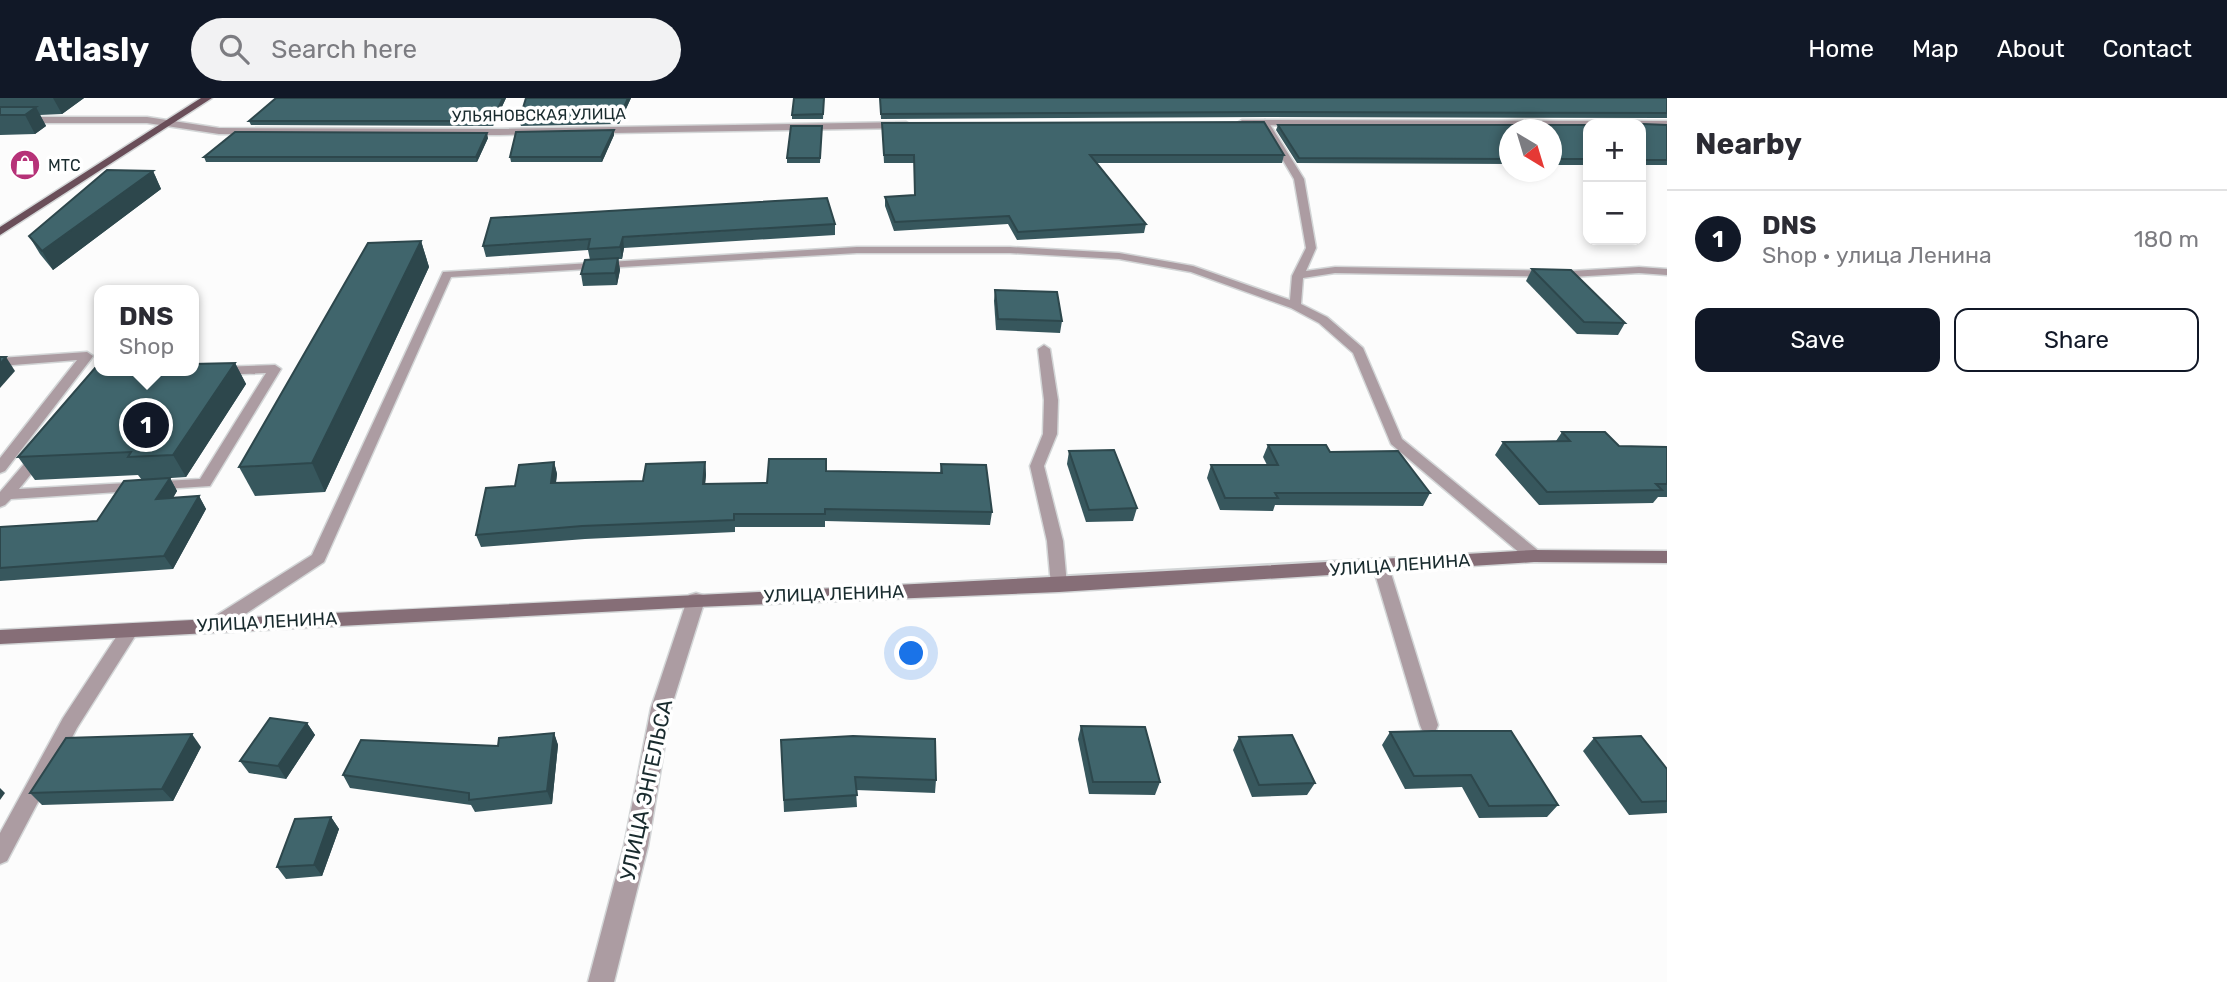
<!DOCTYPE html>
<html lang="en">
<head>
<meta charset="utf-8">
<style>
  body { margin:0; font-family:Rubik,sans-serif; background:#f2f2f3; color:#2b2b33 }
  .controls { position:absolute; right:21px; top:21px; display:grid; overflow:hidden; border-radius:14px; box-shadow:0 4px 10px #0003 }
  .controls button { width:63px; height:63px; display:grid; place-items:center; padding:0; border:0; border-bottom:2px solid #e1e1e2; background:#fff; color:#2b2b33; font:35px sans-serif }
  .compass { position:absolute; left:1499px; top:21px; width:63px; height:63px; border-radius:50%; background:#fff; box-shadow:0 4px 10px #0003; rotate:142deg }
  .you { position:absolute; left:912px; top:556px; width:24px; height:24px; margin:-18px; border:5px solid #fff; border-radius:50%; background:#1a73e8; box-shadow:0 0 0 10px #1a73e833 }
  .badge { display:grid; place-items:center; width:46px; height:46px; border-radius:50%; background:#111827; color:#fff; font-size:23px; font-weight:700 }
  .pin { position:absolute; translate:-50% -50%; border:4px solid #fff; box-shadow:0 2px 7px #0006 }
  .popup { position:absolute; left:94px; top:187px; width:105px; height:91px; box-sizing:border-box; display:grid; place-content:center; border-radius:14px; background:#fff; filter:drop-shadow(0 2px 5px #0005); font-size:23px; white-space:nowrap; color:#7c7c81 }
  .popup b { font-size:26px; color:#2b2b33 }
  .popup::after { content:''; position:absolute; left:50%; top:100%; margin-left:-14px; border:14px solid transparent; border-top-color:#fff }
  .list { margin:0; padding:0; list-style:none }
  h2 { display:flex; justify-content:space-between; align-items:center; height:91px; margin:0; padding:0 28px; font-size:30px }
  h2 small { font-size:23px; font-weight:400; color:#7c7c81 }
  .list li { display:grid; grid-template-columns:46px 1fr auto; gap:21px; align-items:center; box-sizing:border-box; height:98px; padding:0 28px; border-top:2px solid #e1e1e2 }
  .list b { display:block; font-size:26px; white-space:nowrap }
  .list p { margin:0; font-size:23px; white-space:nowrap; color:#7c7c81 }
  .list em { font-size:23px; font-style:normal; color:#7c7c81 }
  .actions { display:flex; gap:14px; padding:21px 28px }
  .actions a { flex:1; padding:16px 0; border:2px solid #111827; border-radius:14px; text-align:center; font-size:24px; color:#111827 }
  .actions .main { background:#111827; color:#fff }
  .icon { flex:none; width:38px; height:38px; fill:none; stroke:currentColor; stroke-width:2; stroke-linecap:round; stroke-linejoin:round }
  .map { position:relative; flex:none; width:1667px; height:884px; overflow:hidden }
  header { display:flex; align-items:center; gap:42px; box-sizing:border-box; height:98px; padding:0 35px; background:#111827; color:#fff }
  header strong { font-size:33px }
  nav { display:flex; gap:38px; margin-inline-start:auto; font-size:24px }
  .search { width:490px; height:63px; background:#f2f2f3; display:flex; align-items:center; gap:18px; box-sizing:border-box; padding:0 24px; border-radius:38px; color:#7c7c81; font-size:26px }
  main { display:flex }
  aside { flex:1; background:#fff }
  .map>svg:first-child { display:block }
</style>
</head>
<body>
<header>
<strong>Atlasly</strong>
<div class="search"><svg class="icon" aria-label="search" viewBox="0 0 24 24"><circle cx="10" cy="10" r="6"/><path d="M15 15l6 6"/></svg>Search here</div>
<nav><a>Home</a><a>Map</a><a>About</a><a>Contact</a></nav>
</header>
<main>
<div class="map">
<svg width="1667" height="884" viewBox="0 0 1667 884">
  <rect width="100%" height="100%" fill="#fcfcfc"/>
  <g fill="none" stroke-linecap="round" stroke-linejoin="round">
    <!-- lane casing -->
    <g stroke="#d3d6d7" stroke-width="3">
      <g id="lane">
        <path d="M 1265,22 L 1269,25 L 1304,81 L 1316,150 L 1306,173 L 1335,169 L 1571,173 L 1639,169 L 1667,171 L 1667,177 L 1639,175 L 1571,179 L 1335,175 L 1303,180 L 1301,206 L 1327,219 L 1363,250 L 1402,341 L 1540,454 L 1542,458 L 1540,462 L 1528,462 L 1391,346 L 1353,255 L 1319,225 L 1291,210 L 1191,174 L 1119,161 L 1010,155 L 857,155 L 451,179 L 324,464 L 221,532 L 209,532 L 206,527 L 209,522 L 312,457 L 443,174 L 857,149 L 1010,149 L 1119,155 L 1193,168 L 1290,202 L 1292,178 L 1306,150 L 1294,81 L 1261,25 Z"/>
        <path d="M 1044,247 L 1050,251 L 1058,302 L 1057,336 L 1044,368 L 1063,443 L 1067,487 L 1065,491 L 1053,491 L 1051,487 L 1047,443 L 1030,368 L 1043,336 L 1044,302 L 1038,251 Z"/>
        <path d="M 87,254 L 93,258 L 91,261 L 5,373 L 0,375 L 0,360 L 77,262 L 0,268 L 0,260 Z"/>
        <path d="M 275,267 L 281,271 L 210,388 L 11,401 L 5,407 L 0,409 L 0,394 L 36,352 L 41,351 L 48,355 L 19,391 L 200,381 L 266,275 L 218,277 L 212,273 L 218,269 Z"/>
        <path d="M 1381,463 L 1389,469 L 1438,627 L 1436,632 L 1429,635 L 1422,632 L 1420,627 L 1373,469 Z"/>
        <path d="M 130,526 L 136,527 L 139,532 L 77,630 L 7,763 L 0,766 L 0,735 L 63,620 L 124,527 Z"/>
      </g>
    </g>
    <!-- street casing -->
    <g stroke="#d3d6d7" stroke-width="3">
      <g id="street">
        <path d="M 0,19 L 147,19 L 219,30 L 499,31 L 906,24 L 911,27 L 906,30 L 499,37 L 219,36 L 147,25 L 0,25 Z"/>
        <path d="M 1242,22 L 1667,23 L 1667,29 L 1641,29 L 1641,26 L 1588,26 L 1588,29 L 1239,27 L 1237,25 Z"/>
        <path d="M 696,495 L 703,497 L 705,502 L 671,610 L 648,748 L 614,884 L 588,884 L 624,748 L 651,610 L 687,502 L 689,497 Z"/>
      </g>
    </g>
    <!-- secondary casing -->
    <g stroke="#d3d6d7" stroke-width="3">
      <path id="secondary" d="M 1534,452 L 1667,453 L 1667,465 L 1534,464 L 1059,494 L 696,509 L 0,546 L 0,532 C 511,505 1023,483 1534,452 Z"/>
    </g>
    <!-- primary casing -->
    <g stroke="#d3d6d7" stroke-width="3">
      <path id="primary" d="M 201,0 L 212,0 L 0,137 L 0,129 Z"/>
    </g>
    <!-- lane -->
    <use href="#lane" fill="#ac9ca2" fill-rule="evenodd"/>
    <!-- street -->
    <use href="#street" fill="#ac9ca2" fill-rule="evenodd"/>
    <!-- secondary -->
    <use href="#secondary" fill="#866e77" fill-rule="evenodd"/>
    <!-- primary -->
    <use href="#primary" fill="#6a4e59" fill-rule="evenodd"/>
  </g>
  <!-- wall -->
  <g fill="#37575d">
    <path d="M 0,0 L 84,0 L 62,16 L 40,17 L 46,28 L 35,36 L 0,37 Z"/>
    <path d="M 276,0 L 506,0 L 493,28 L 251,27 L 249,23 Z"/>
    <path d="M 526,0 L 631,0 L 619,26 L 521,28 L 519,23 Z"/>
    <path d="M 824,0 L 823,21 L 792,21 L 792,17 Z"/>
    <path d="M 880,0 L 1667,0 L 1667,20 L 1265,19 L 881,21 Z"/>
    <path d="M 882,25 L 1284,57 L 1282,65 L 1097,65 L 1146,126 L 1144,135 L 1017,142 L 1008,126 L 894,133 L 885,108 L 885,99 L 915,97 L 914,65 L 884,65 Z"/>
    <path d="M 1641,26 L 1667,27 L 1667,67 L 1641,67 Z"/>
    <path d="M 1278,27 L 1588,27 L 1588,67 L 1551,67 L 1551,32 L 1509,32 L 1509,66 L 1297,65 L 1276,32 Z"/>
    <path d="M 822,28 L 820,65 L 787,65 L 787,60 Z"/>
    <path d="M 614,32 L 614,37 L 602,64 L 511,64 L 510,59 Z"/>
    <path d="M 488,40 L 477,64 L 206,64 L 204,59 Z"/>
    <path d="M 153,73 L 161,91 L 53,172 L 40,156 L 29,138 Z"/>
    <path d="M 835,126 L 835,137 L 624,150 L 622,161 L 618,161 L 620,172 L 617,187 L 583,188 L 581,176 L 590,162 L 588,152 L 486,159 L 483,148 Z"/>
    <path d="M 421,143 L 429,169 L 325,394 L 255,398 L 239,369 Z"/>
    <path d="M 1532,171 L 1625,225 L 1618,237 L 1577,236 L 1526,183 Z"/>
    <path d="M 995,192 L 1062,223 L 1060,235 L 996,232 L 994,203 Z"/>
    <path d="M 235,265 L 246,286 L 186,379 L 142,382 L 138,377 L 35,382 L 18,359 Z"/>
    <path d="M 1562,334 L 1619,348 L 1667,349 L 1667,399 L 1658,399 L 1653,405 L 1539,407 L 1495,357 L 1503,344 L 1556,343 Z"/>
    <path d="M 1268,347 L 1330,354 L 1430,395 L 1423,408 L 1275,407 L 1273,413 L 1220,412 L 1207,380 L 1211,367 L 1267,367 L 1263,359 Z"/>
    <path d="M 1069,353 L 1137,410 L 1133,423 L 1086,424 L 1067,366 Z"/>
    <path d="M 554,364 L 557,376 L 556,385 L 643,383 L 705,364 L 706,377 L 705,385 L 767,385 L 826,373 L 940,375 L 941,366 L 992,414 L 990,427 L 825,423 L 825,429 L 735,429 L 735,434 L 585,441 L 481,449 L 476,437 L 515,388 Z"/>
    <path d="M 170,380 L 177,393 L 173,400 L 199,398 L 206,411 L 173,471 L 0,483 L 0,429 L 97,423 Z"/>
    <path d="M 307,625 L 315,637 L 286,681 L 249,675 L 240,663 Z"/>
    <path d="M 1081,628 L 1160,684 L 1155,697 L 1089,696 L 1078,641 Z"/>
    <path d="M 1390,634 L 1558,707 L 1547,719 L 1479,720 L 1462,689 L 1405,691 L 1382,647 Z"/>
    <path d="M 554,635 L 558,647 L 552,706 L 475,714 L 471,707 L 350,690 L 343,677 L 498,648 Z"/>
    <path d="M 1239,639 L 1315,685 L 1307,697 L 1252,699 L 1233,652 Z"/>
    <path d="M 1594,640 L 1667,671 L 1667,715 L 1629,717 L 1583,653 Z"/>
    <path d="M 781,642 L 936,682 L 935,695 L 856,692 L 857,709 L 784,714 Z"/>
    <path d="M 201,649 L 173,703 L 42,707 L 30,695 Z"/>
    <path d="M 331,719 L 339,731 L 322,778 L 286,781 L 277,769 Z"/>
  </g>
  <!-- shaded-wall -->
  <g fill="#2d474c">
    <path d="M 53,0 L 84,0 L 62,16 Z"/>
    <path d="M 503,0 L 506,0 L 493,28 L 492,23 Z"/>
    <path d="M 628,0 L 631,0 L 619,26 L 619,21 Z"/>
    <path d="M 36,9 L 46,28 L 35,36 L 25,17 Z"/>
    <path d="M 614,32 L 614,37 L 602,64 L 601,59 Z"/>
    <path d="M 487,35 L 488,40 L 477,64 L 476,59 Z"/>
    <path d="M 153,73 L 161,91 L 53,172 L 42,153 Z"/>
    <path d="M 623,139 L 624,150 L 622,161 L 620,149 Z"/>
    <path d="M 421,143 L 429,169 L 325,394 L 312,365 Z"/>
    <path d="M 618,160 L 620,172 L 617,187 L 615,175 Z"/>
    <path d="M 6,259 L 15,273 L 0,290 L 0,266 Z"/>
    <path d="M 235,265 L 246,286 L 186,379 L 173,357 Z"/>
    <path d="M 554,364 L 557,376 L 554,397 L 551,385 Z"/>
    <path d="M 705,364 L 706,377 L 704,398 L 703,386 Z"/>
    <path d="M 170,380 L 177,393 L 164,414 L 156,401 Z"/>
    <path d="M 199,398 L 206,411 L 173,471 L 164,458 Z"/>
    <path d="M 307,625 L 315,637 L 286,681 L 278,668 Z"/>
    <path d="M 554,635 L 558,647 L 552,706 L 547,693 Z"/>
    <path d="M 192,636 L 201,649 L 173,703 L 162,691 Z"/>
    <path d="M 0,690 L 5,695 L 0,702 Z"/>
    <path d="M 331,719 L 339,731 L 322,778 L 314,767 Z"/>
  </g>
  <!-- building -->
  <g fill="#40656c" stroke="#2d474c" stroke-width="2">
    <path d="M 276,0 L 503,0 L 492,23 L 249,23 Z"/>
    <path d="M 526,0 L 628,0 L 619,21 L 519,23 Z"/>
    <path d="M 794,0 L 824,0 L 823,16 L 792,17 Z"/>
    <path d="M 880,0 L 1667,0 L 1667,15 L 1266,14 L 881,16 Z"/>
    <path d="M 0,9 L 36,9 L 25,17 L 0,17 Z"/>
    <path d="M 1264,24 L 1284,57 L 1090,57 L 1146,126 L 1018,134 L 1009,118 L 895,124 L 885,99 L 915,97 L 914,57 L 884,57 L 882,25 Z"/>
    <path d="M 1593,24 L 1667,27 L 1667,62 L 1641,62 L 1641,26 L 1591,26 Z"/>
    <path d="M 1278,27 L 1588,27 L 1588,61 L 1551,61 L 1551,32 L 1509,32 L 1509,61 L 1299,60 Z"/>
    <path d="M 791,28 L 822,28 L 820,60 L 787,60 Z"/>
    <path d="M 614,32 L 601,59 L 510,59 L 516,34 Z"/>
    <path d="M 235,34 L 487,35 L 476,59 L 204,59 Z"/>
    <path d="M 107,72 L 153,73 L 42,153 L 29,138 Z"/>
    <path d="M 827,100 L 835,126 L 623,139 L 620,149 L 588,151 L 590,141 L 483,148 L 491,120 Z"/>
    <path d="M 421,143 L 312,365 L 239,369 L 368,145 Z"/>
    <path d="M 618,160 L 615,175 L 581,176 L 585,162 Z"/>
    <path d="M 1532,171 L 1571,172 L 1625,225 L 1584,224 Z"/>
    <path d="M 995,192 L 1057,194 L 1062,223 L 998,221 Z"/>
    <path d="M 0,259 L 6,259 L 0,266 Z"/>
    <path d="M 235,265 L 173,357 L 128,359 L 131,354 L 18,359 L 95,270 L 99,270 L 99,273 L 193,273 L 193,266 Z"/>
    <path d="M 1562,334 L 1605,334 L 1619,348 L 1667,349 L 1667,386 L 1656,386 L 1662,392 L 1547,394 L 1503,344 L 1570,343 Z"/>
    <path d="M 1268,347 L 1326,347 L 1330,354 L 1398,353 L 1430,395 L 1275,395 L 1278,400 L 1225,400 L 1211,367 L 1278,367 Z"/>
    <path d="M 1114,352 L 1137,410 L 1089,412 L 1069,353 Z"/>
    <path d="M 769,361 L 826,361 L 826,373 L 942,375 L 941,366 L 986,367 L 992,414 L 825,411 L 825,416 L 734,416 L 734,422 L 582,428 L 476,437 L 486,390 L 515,388 L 519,367 L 554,364 L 551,385 L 643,383 L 646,366 L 705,364 L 703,386 L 767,385 Z"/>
    <path d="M 170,380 L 156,401 L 199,398 L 164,458 L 0,470 L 0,429 L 97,423 L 124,383 Z"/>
    <path d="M 270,620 L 307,625 L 278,668 L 240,663 Z"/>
    <path d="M 1081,628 L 1145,629 L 1160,684 L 1093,684 Z"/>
    <path d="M 1432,633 L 1511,633 L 1558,707 L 1489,708 L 1471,677 L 1414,678 L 1390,634 Z"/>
    <path d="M 554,635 L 547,693 L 469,702 L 469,695 L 343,677 L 361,642 L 498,648 L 499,640 Z"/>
    <path d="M 192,636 L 162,691 L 30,695 L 66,640 Z"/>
    <path d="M 1292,637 L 1315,685 L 1259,687 L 1239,639 Z"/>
    <path d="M 853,638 L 935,641 L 936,682 L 855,679 L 857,697 L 784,702 L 781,642 Z"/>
    <path d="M 1641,638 L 1667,671 L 1667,703 L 1642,704 L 1594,640 Z"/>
    <path d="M 331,719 L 314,767 L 277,769 L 295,721 Z"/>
  </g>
  <!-- icons -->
  <defs>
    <g id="shop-disc" transform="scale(1.575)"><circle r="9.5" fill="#b63278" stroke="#fff"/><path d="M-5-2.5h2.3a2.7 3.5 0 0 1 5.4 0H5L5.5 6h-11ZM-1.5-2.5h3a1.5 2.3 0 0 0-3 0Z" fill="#fff"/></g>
  </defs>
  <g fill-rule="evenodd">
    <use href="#shop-disc" x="25" y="67"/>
  </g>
  <g text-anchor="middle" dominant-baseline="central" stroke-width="7" stroke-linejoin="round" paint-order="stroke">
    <!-- far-street labels -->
    <g font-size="16" fill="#192b2e" stroke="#fff">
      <text transform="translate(539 17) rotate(-1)">УЛЬЯНОВСКАЯ УЛИЦА</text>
    </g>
    <!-- far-poi labels -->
    <g font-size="16" fill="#192b2e" stroke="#fff" text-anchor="start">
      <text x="48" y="67">МТС</text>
    </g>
    <!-- street labels -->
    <g font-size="18" fill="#192b2e" stroke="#fff">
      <text transform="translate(1400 467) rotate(-4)">УЛИЦА ЛЕНИНА</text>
      <text transform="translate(834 496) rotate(-2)">УЛИЦА ЛЕНИНА</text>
      <text transform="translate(267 524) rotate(-3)">УЛИЦА ЛЕНИНА</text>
    </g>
    <!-- near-street labels -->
    <g font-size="21" fill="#192b2e" stroke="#fff">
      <text transform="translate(646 692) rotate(-78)">УЛИЦА ЭНГЕЛЬСА</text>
    </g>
  </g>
</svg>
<div class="controls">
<button>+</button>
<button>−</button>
</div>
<svg class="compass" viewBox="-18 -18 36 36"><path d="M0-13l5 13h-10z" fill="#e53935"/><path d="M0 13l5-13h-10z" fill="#7c7c81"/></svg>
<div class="you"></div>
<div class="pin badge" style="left:146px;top:327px">1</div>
<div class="popup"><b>DNS</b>Shop</div>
</div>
<aside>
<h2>Nearby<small></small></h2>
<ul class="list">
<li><span class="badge">1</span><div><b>DNS</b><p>Shop · улица Ленина</p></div><em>180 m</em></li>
</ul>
<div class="actions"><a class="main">Save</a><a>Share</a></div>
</aside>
</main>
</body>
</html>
